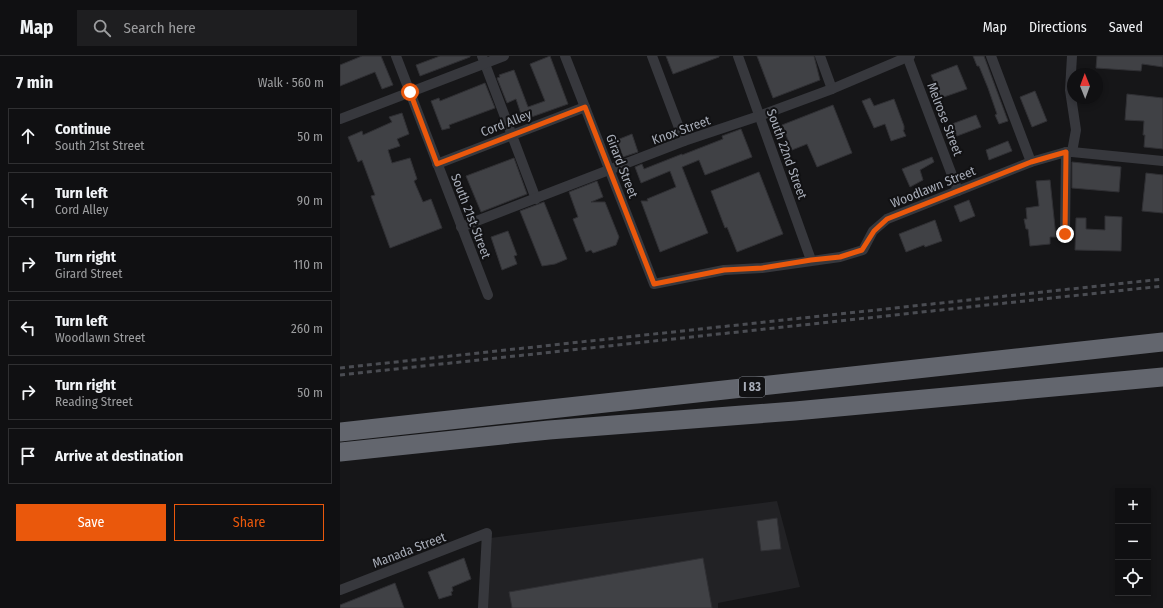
<!DOCTYPE html>
<html lang="en">
<head>
<meta charset="utf-8">
<style>
  body { margin:0; font-family:"Fira Sans Condensed",sans-serif; background:#1e1e20; color:#f1f3f6 }
  .controls { position:absolute; right:12px; bottom:12px; display:grid; overflow:hidden; border-radius:0px; box-shadow:0 2px 6px #0003 }
  .controls button { width:36px; height:36px; display:grid; place-items:center; padding:0; border:0; border-bottom:1px solid #303032; background:#101012; color:#f1f3f6; font:20px sans-serif }
  .compass { position:absolute; left:727px; top:12px; width:36px; height:36px; border-radius:50%; background:#101012; box-shadow:0 2px 6px #0003; rotate:359deg }
  .stop { position:absolute; width:12px; height:12px; margin:-9px; border:3px solid #ea580c; border-radius:50%; background:#fff }
  .stop.end { background:#ea580c; border-color:#fff; box-shadow:0 1px 4px #0008 }
  .list { margin:0; padding:0; list-style:none }
  h2 { display:flex; justify-content:space-between; align-items:center; height:52px; margin:0; padding:0 16px; font-size:17px }
  h2 small { font-size:13px; font-weight:400; color:#9c9d9f }
  .list li { display:grid; grid-template-columns:26px 1fr auto; gap:12px; align-items:center; box-sizing:border-box; height:56px; margin:0 8px 8px; padding:0 8px; border:1px solid #303032; border-radius:0px }
  .list b { display:block; font-size:15px; white-space:nowrap }
  .list p { margin:0; font-size:13px; white-space:nowrap; color:#9c9d9f }
  .list em { font-size:13px; font-style:normal; color:#9c9d9f }
  .actions { display:flex; gap:8px; padding:12px 16px }
  .actions a { flex:1; padding:9px 0; border:1px solid #ea580c; border-radius:0px; text-align:center; font-size:14px; color:#ea580c }
  .actions .main { background:#ea580c; color:#fff }
  .icon { flex:none; width:22px; height:22px; fill:none; stroke:currentColor; stroke-width:2; stroke-linecap:round; stroke-linejoin:round }
  .map { position:relative; flex:none; width:823px; height:552px; overflow:hidden }
  header { display:flex; align-items:center; gap:24px; box-sizing:border-box; height:56px; padding:0 20px; background:#101012; border-bottom:1px solid #303032 }
  header strong { font-size:19px }
  nav { display:flex; gap:22px; margin-inline-start:auto; font-size:14px }
  .search { width:280px; height:36px; background:#1e1e20; display:flex; align-items:center; gap:10px; box-sizing:border-box; padding:0 14px; border-radius:0px; color:#9c9d9f; font-size:15px }
  main { display:flex }
  aside { flex:1; background:#101012 }
  .map>svg:first-child { display:block }
</style>
</head>
<body>
<header>
<strong>Map</strong>
<div class="search"><svg class="icon" aria-label="search" viewBox="0 0 24 24"><circle cx="10" cy="10" r="6"/><path d="M15 15l6 6"/></svg>Search here</div>
<nav><a>Map</a><a>Directions</a><a>Saved</a></nav>
</header>
<main>
<aside>
<h2>7 min<small>Walk · 560 m</small></h2>
<ul class="list">
<li><svg class="icon" aria-label="ahead" viewBox="0 0 24 24"><path d="M12 20V5M6 11l6-6 6 6"/></svg><div><b>Continue</b><p>South 21st Street</p></div><em>50 m</em></li>
<li><svg class="icon" aria-label="left" viewBox="0 0 24 24"><path d="M17 20v-9H6M10 6l-5 5 5 5"/></svg><div><b>Turn left</b><p>Cord Alley</p></div><em>90 m</em></li>
<li><svg class="icon" aria-label="right" viewBox="0 0 24 24"><path d="M7 20v-9h11M14 6l5 5-5 5"/></svg><div><b>Turn right</b><p>Girard Street</p></div><em>110 m</em></li>
<li><svg class="icon" aria-label="left" viewBox="0 0 24 24"><path d="M17 20v-9H6M10 6l-5 5 5 5"/></svg><div><b>Turn left</b><p>Woodlawn Street</p></div><em>260 m</em></li>
<li><svg class="icon" aria-label="right" viewBox="0 0 24 24"><path d="M7 20v-9h11M14 6l5 5-5 5"/></svg><div><b>Turn right</b><p>Reading Street</p></div><em>50 m</em></li>
<li><svg class="icon" aria-label="arrive" viewBox="0 0 24 24"><path d="M6 21V4h12l-3 4 3 4H6"/></svg><div><b>Arrive at destination</b></div></li>
</ul>
<div class="actions"><a class="main">Save</a><a>Share</a></div>
</aside>
<div class="map">
<svg width="823" height="552" viewBox="0 0 823 552">
  <rect width="100%" height="100%" fill="#161618"/>
  <!-- built -->
  <path fill="#222225" d="M 437,445 L 460,531 L 378,547 L 378,552 L 147,552 L 150,482 Z"/>
  <!-- building -->
  <g fill="#404145" stroke="#303034">
    <path d="M 22,0 L 41,0 L 53,29 L 42,33 L 35,16 L 0,30 L 0,9 Z"/>
    <path d="M 100,0 L 130,0 L 130,1 L 80,20 L 76,9 Z"/>
    <path d="M 210,0 L 228,48 L 183,64 L 176,43 L 167,47 L 157,22 L 160,21 L 159,19 L 174,14 L 188,51 L 205,45 L 190,8 Z"/>
    <path d="M 326,0 L 379,0 L 379,1 L 333,18 Z"/>
    <path d="M 417,0 L 474,0 L 480,24 L 433,42 Z"/>
    <path d="M 633,0 L 644,0 L 668,65 L 659,68 L 655,59 L 657,58 L 648,32 L 639,10 L 637,10 Z"/>
    <path d="M 757,0 L 823,0 L 823,11 L 802,8 L 801,15 L 756,12 Z"/>
    <path d="M 617,9 L 627,33 L 601,42 L 591,19 Z"/>
    <path d="M 145,27 L 155,52 L 109,69 L 110,72 L 102,74 L 91,45 L 99,42 L 100,45 Z"/>
    <path d="M 695,35 L 707,65 L 692,71 L 680,41 Z"/>
    <path d="M 787,38 L 823,42 L 823,93 L 804,91 L 805,79 L 803,79 L 804,65 L 785,64 Z"/>
    <path d="M 530,42 L 534,50 L 554,43 L 564,70 L 564,74 L 563,74 L 566,80 L 551,85 L 545,68 L 534,72 L 522,45 Z"/>
    <path d="M 493,49 L 512,97 L 477,111 L 467,88 L 452,94 L 442,69 Z"/>
    <path d="M 62,57 L 69,78 L 57,83 L 60,90 L 48,94 L 52,107 L 70,102 L 77,123 L 74,125 L 83,146 L 91,143 L 102,172 L 50,192 L 31,140 L 35,139 L 22,104 L 18,106 L 8,81 L 22,75 L 23,79 L 52,66 L 49,61 Z"/>
    <path d="M 636,59 L 641,71 L 617,80 L 612,68 Z"/>
    <path d="M 401,73 L 412,101 L 365,119 L 359,104 L 342,111 L 368,177 L 320,196 L 301,145 L 308,145 L 307,143 L 336,131 L 330,115 L 301,127 L 295,111 L 302,108 L 304,113 L 342,98 L 342,99 L 383,83 L 382,80 Z"/>
    <path d="M 292,78 L 298,96 L 283,101 L 277,84 Z"/>
    <path d="M 668,85 L 672,95 L 649,104 L 646,94 Z"/>
    <path d="M 592,101 L 594,106 L 580,114 L 583,124 L 570,131 L 562,113 Z"/>
    <path d="M 174,102 L 187,138 L 141,156 L 126,120 Z"/>
    <path d="M 732,106 L 781,111 L 779,136 L 732,132 Z"/>
    <path d="M 419,116 L 443,178 L 397,196 L 387,171 L 385,172 L 371,135 Z"/>
    <path d="M 806,117 L 823,119 L 823,157 L 802,155 Z"/>
    <path d="M 710,124 L 716,181 L 710,181 L 710,188 L 690,190 L 688,173 L 686,173 L 684,163 L 687,163 L 686,152 L 699,150 L 696,125 Z"/>
    <path d="M 257,125 L 263,141 L 251,146 L 265,146 L 279,181 L 276,189 L 253,197 L 251,194 L 246,196 L 233,163 L 238,161 L 229,136 Z"/>
    <path d="M 629,144 L 635,160 L 620,166 L 614,150 Z"/>
    <path d="M 204,146 L 227,203 L 215,208 L 202,210 L 180,155 Z"/>
    <path d="M 765,160 L 782,161 L 781,195 L 735,194 L 736,162 L 746,162 L 746,173 L 765,174 Z"/>
    <path d="M 595,164 L 602,185 L 585,191 L 584,189 L 566,196 L 559,178 Z"/>
    <path d="M 168,175 L 177,199 L 174,200 L 177,208 L 162,214 L 151,181 Z"/>
    <path d="M 437,462 L 441,493 L 421,495 L 417,465 Z"/>
    <path d="M 124,502 L 131,523 L 112,531 L 113,535 L 111,536 L 112,539 L 99,543 L 88,516 Z"/>
    <path d="M 363,502 L 372,552 L 172,552 L 169,536 Z"/>
    <path d="M 55,527 L 64,552 L 0,552 L 0,549 Z"/>
  </g>
  <g fill="none" stroke-linecap="round" stroke-linejoin="round">
    <!-- minor -->
    <g stroke="#37383d" stroke-width="10">
      <path d="M 56,0 L 148,239"/>
      <path d="M 142,0 L 196,143"/>
      <path d="M 225,0 L 314,228 L 384,214 L 422,212 L 500,201 L 523,194 L 533,175 L 547,163 L 691,106 L 726,96 L 732,96 L 823,105"/>
      <path d="M 312,0 L 344,85"/>
      <path d="M 398,0 L 471,204"/>
      <path d="M 480,0 L 492,33"/>
      <path d="M 567,0 L 618,135"/>
      <path d="M 651,0 L 691,106"/>
      <path d="M 732,0 L 730,34 L 736,74 L 732,96"/>
      <path d="M 0,63 L 164,0"/>
      <path d="M 97,108 L 245,51"/>
      <path d="M 121,171 L 344,85 L 419,60 L 492,33 L 570,0"/>
      <path d="M 725,177 L 726,96"/>
      <path d="M 0,534 L 147,477 L 143,552"/>
    </g>
    <!-- motorway -->
    <g stroke="#63666e" stroke-width="19">
      <path d="M 0,376 L 823,286"/>
      <path d="M 0,396 L 209,374 L 455,355 L 823,321"/>
    </g>
    <!-- rail -->
    <g stroke="#4a4c52" stroke-width="3" stroke-dasharray="5 4" stroke-linecap="butt">
      <path d="M 0,312 L 823,223"/>
      <path d="M 0,319 L 823,230"/>
    </g>
  </g>
  <g fill="none" stroke-linecap="round" stroke-linejoin="round">
    <!-- route -->
    <path stroke="#ea580c" stroke-width="5" d="M 70,36 L 97,108 L 245,51 L 314,228 L 384,214 L 422,212 L 471,204 L 500,201 L 522,194 L 534,175 L 547,163 L 691,106 L 726,96 L 725,178"/>
  </g>
  <g text-anchor="middle" dominant-baseline="central" stroke-width="4" stroke-linejoin="round" paint-order="stroke">
    <!-- shield labels -->
    <rect fill="#111113" stroke="#7b7e86" stroke-width="1" x="399" y="321" width="26" height="20" rx="3"/>
    <g font-size="12" font-weight="bold" fill="#a8adb8">
      <text x="412" y="331">I 83</text>
    </g>
    <!-- street labels -->
    <g font-size="13" fill="#a8adb8" stroke="#111113">
      <text transform="translate(605 63) rotate(69)">Melrose Street</text>
      <text transform="translate(166 67) rotate(-21)">Cord Alley</text>
      <text transform="translate(341 74) rotate(-20)">Knox Street</text>
      <text transform="translate(447 98) rotate(70)">South 22nd Street</text>
      <text transform="translate(282 110) rotate(69)">Girard Street</text>
      <text transform="translate(593 131) rotate(-22)">Woodlawn Street</text>
      <text transform="translate(131 160) rotate(69)">South 21st Street</text>
      <text transform="translate(69 494) rotate(-21)">Manada Street</text>
    </g>
  </g>
</svg>
<div class="controls">
<button>+</button>
<button>−</button>
<button><svg class="icon" aria-label="locate" viewBox="0 0 24 24"><circle cx="12" cy="12" r="6"/><path d="M12 2v4M12 18v4M2 12h4M18 12h4"/></svg></button>
</div>
<svg class="compass" viewBox="-18 -18 36 36"><path d="M0-13l5 13h-10z" fill="#e53935"/><path d="M0 13l5-13h-10z" fill="#9c9d9f"/></svg>
<div class="stop" style="left:70px;top:36px"></div>
<div class="stop end" style="left:725px;top:178px"></div>
</div>
</main>
</body>
</html>
